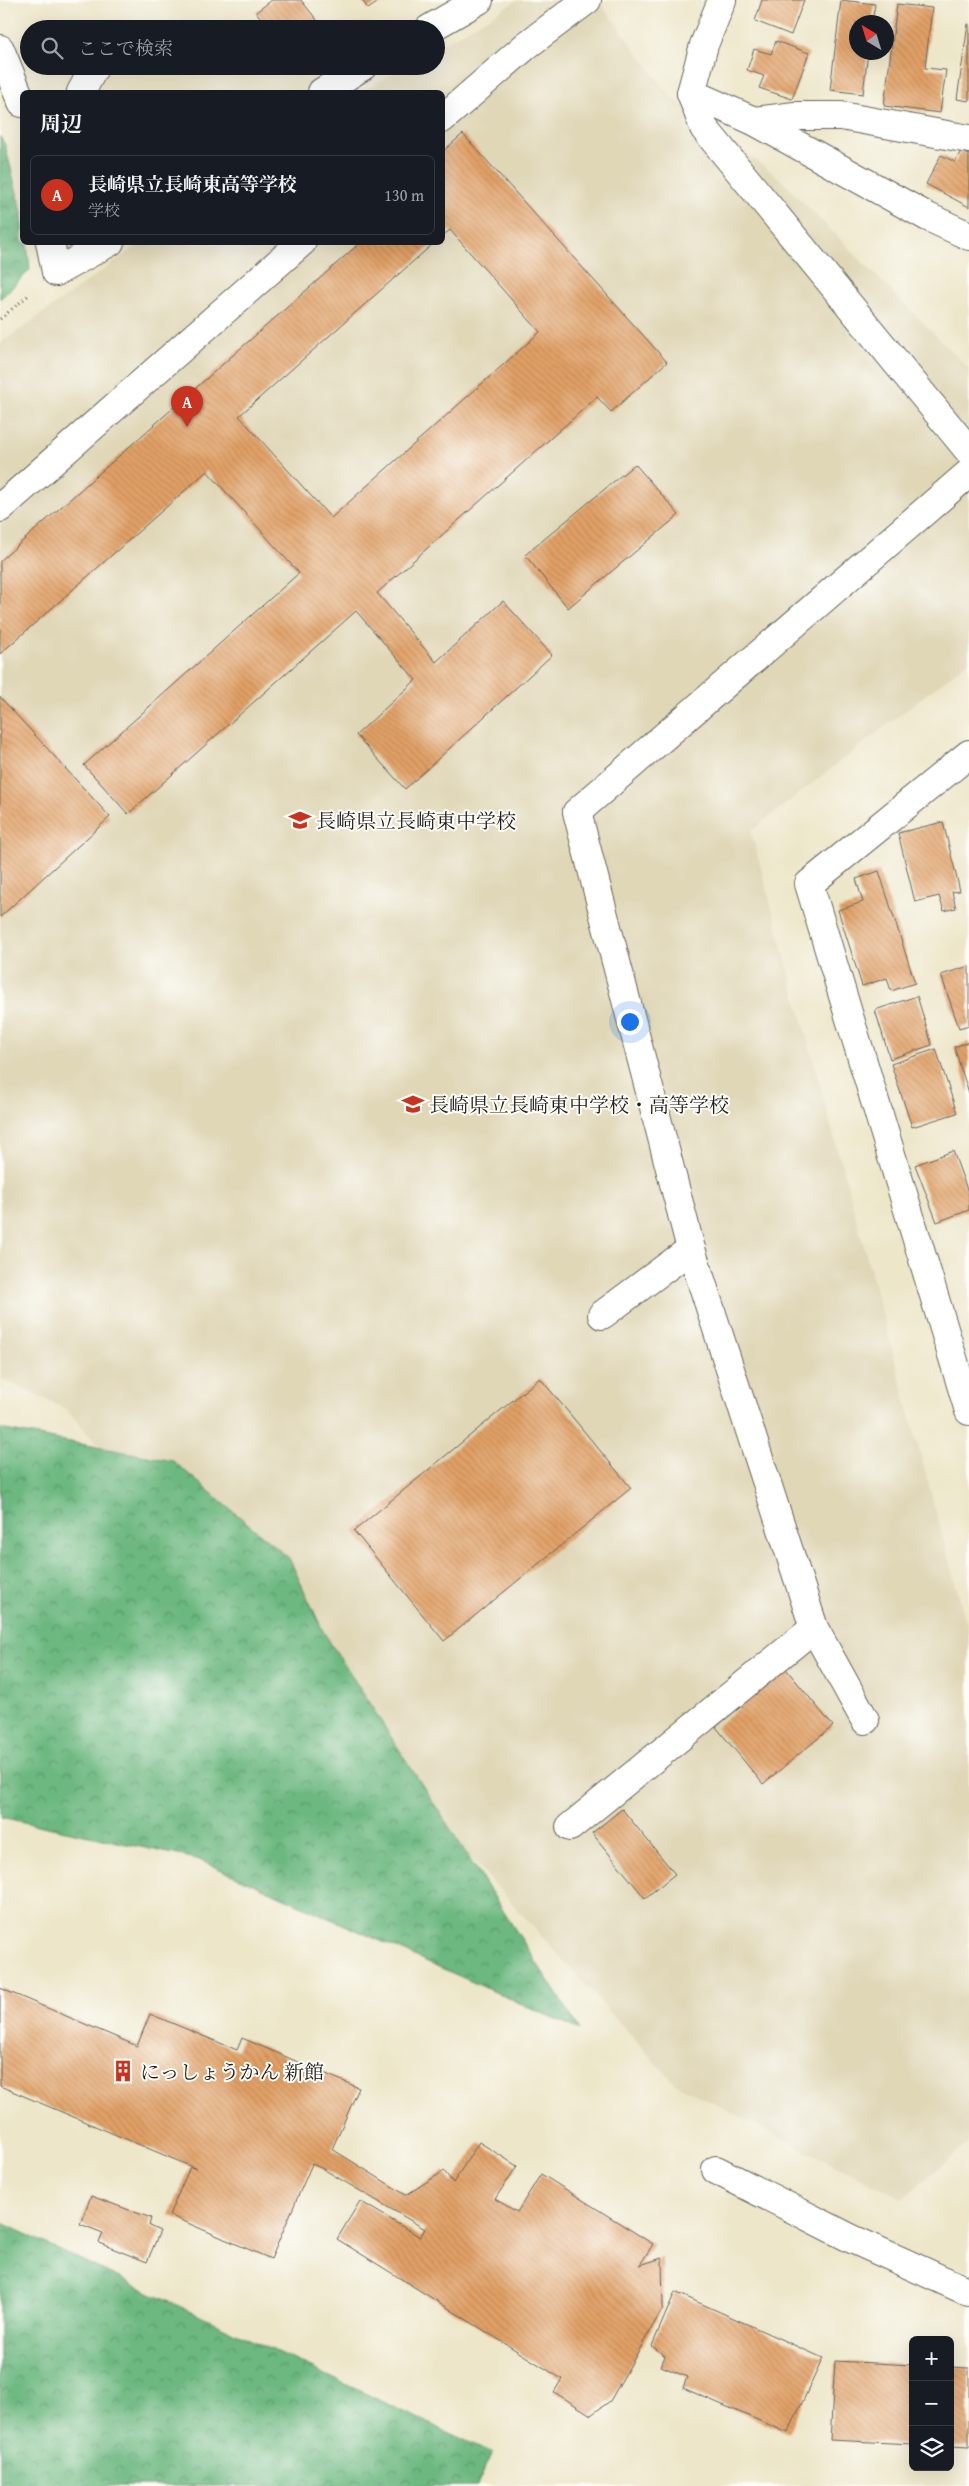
<!DOCTYPE html>
<html lang="ja">
<head>
<meta charset="utf-8">
<style>
  body { margin:0; font-family:"Gentium Book Plus","Noto Serif JP",serif; background:#20242c; color:#f1f3f6 }
  .controls { position:absolute; right:15px; bottom:15px; display:grid; overflow:hidden; border-radius:8px; box-shadow:0 5px 20px #0002 }
  .controls button { width:45px; height:45px; display:grid; place-items:center; padding:0; border:0; border-bottom:1px solid #363941; background:#171b24; color:#f1f3f6; font:25px sans-serif }
  .compass { position:absolute; left:849px; top:15px; width:45px; height:45px; border-radius:50%; background:#171b24; box-shadow:0 5px 20px #0002; rotate:322deg }
  .you { position:absolute; left:629px; top:1021px; width:18px; height:18px; margin:-12px; border:4px solid #fff; border-radius:50%; background:#1a73e8; box-shadow:0 0 0 8px #1a73e833 }
  .badge { display:grid; place-items:center; width:32px; height:32px; border-radius:50%; background:#c8321e; color:#fff; font-size:16px; font-weight:700 }
  .pin { position:absolute; translate:-50% -41px; filter:drop-shadow(0 1px 2px #0008) }
  .pin::after { content:''; position:absolute; top:26px; width:18px; height:15px; background:inherit; clip-path:polygon(0 0,100% 0,50% 100%) }
  .list { margin:0; padding:0; list-style:none }
  h2 { display:flex; justify-content:space-between; align-items:center; height:65px; margin:0; padding:0 20px; font-size:21px }
  h2 small { font-size:16px; font-weight:400; color:#9ea1a6 }
  .list li { display:grid; grid-template-columns:32px 1fr auto; gap:15px; align-items:center; box-sizing:border-box; height:80px; margin:0 10px 10px; padding:0 10px; border:1px solid #363941; border-radius:8px }
  .list b { display:block; font-size:19px; white-space:nowrap }
  .list p { margin:0; font-size:16px; white-space:nowrap; color:#9ea1a6 }
  .list em { font-size:16px; font-style:normal; color:#9ea1a6 }
  .icon { flex:none; width:28px; height:28px; fill:none; stroke:currentColor; stroke-width:2; stroke-linecap:round; stroke-linejoin:round }
  .map { position:relative; flex:none; width:969px; height:2486px; overflow:hidden }
  .search { position:absolute; background:#171b24; box-shadow:0 5px 20px #0002; left:20px; top:20px; width:425px; height:55px; display:flex; align-items:center; gap:12px; box-sizing:border-box; padding:0 18px; border-radius:28px; color:#9ea1a6; font-size:19px }
  .panel { position:absolute; background:#171b24; box-shadow:0 5px 20px #0002; left:20px; top:90px; width:425px; height:155px; border-radius:8px }
  .map>svg:first-child { display:block }
</style>
</head>
<body>
<div class="map">
<svg width="969" height="2486" viewBox="0 0 969 2486">
  <defs>
    <pattern id="forest-crowns" width="20" height="18" patternUnits="userSpaceOnUse" patternTransform="scale(1.25)"><rect width="20" height="18" fill="#6cb880"/><path d="M2 6a3 3 0 1 1 6 0M12 15a3 3 0 1 1 6 0" fill="none" stroke="#589568"/></pattern>
    <pattern id="building-back-hatch" width="6" height="6" patternUnits="userSpaceOnUse" patternTransform="scale(1.25)"><rect width="6" height="6" fill="#e1a066"/><path d="M-1 5l2 2M0 0l6 6M5-1l2 2" fill="none" stroke="#c08958"/></pattern>
  </defs>
  <rect width="100%" height="100%" fill="#fdfcf7"/>
  <filter id="ink" filterUnits="userSpaceOnUse"><feTurbulence type="fractalNoise" baseFrequency=".02" numOctaves="2"/><feDisplacementMap in="SourceGraphic" scale="10" xChannelSelector="R" yChannelSelector="G"/><feConvolveMatrix kernelMatrix="1 2 1 2 8 2 1 2 1" color-interpolation-filters="sRGB"/></filter>
  <filter id="wash" filterUnits="userSpaceOnUse"><feTurbulence type="fractalNoise" baseFrequency=".0096" numOctaves="4" result="noise"/><feDisplacementMap in="SourceGraphic" scale="20" xChannelSelector="R" yChannelSelector="G"/><feGaussianBlur stdDeviation="1.12" result="paint"/><feColorMatrix in="noise" values="0 0 0 0 0 0 0 0 0 0 0 0 0 0 0 0 0 1.4 0 .05"/><feComposite in="paint" operator="in"/></filter>
  <g filter="url(#wash)">
    <rect width="100%" height="100%" fill="#ede6c9"/>
    <!-- built -->
    <path fill="#e0d7b7" d="M 518,0 L 598,0 L 670,96 L 778,177 L 969,369 L 969,661 L 751,831 L 969,1633 L 969,2142 L 902,2199 L 674,2083 L 66,1409 L 0,1378 L 0,344 L 141,243 L 442,242 L 442,92 L 361,92 L 406,66 L 436,66 L 436,48 Z"/>
    <!-- forest -->
    <g fill="url(#forest-crowns)" stroke="#446a4e">
      <path d="M 0,136 L 5,145 L 22,212 L 22,242 L 27,243 L 30,270 L 0,299 Z"/>
      <path d="M 0,1429 L 173,1461 L 289,1558 L 324,1633 L 580,2030 L 197,1859 L 0,1817 Z"/>
      <path d="M 0,2222 L 492,2453 L 477,2486 L 0,2486 Z"/>
    </g>
    <g id="blocks">
      <!-- building -->
      <g fill="url(#building-back-hatch)">
        <path d="M 272,0 L 301,0 L 324,29 L 269,29 L 256,12 Z"/>
        <path d="M 362,0 L 381,0 L 368,9 Z"/>
        <path d="M 762,0 L 804,0 L 791,35 L 755,21 Z"/>
        <path d="M 841,0 L 875,4 L 872,22 L 856,22 L 856,52 L 868,52 L 863,94 L 830,90 Z"/>
        <path d="M 897,4 L 932,8 L 925,68 L 946,70 L 940,113 L 884,106 Z"/>
        <path d="M 968,24 L 969,24 L 969,101 L 957,99 Z"/>
        <path d="M 776,41 L 809,53 L 792,99 L 759,88 L 764,76 L 747,70 L 754,49 L 771,54 Z"/>
        <path d="M 463,134 L 667,362 L 611,412 L 597,397 L 377,593 L 436,662 L 503,601 L 552,655 L 405,789 L 356,735 L 416,680 L 356,611 L 128,814 L 84,765 L 299,573 L 207,471 L 0,654 L 0,561 L 361,242 L 435,242 L 239,416 L 331,518 L 540,332 L 450,230 L 442,236 L 442,152 Z"/>
        <path d="M 961,151 L 969,155 L 969,207 L 926,184 L 941,155 L 955,162 Z"/>
        <path d="M 635,464 L 679,515 L 568,608 L 525,555 Z"/>
        <path d="M 0,697 L 110,817 L 0,917 Z"/>
        <path d="M 943,822 L 960,891 L 952,892 L 956,908 L 944,911 L 939,896 L 915,902 L 898,833 Z"/>
        <path d="M 879,871 L 915,983 L 891,991 L 887,978 L 862,986 L 838,910 L 863,902 L 856,879 Z"/>
        <path d="M 969,966 L 969,1025 L 959,1028 L 941,975 Z"/>
        <path d="M 917,996 L 932,1045 L 890,1059 L 875,1010 Z"/>
        <path d="M 969,1042 L 969,1093 L 954,1047 Z"/>
        <path d="M 936,1049 L 957,1113 L 912,1127 L 891,1064 Z"/>
        <path d="M 953,1151 L 969,1195 L 969,1210 L 937,1222 L 915,1165 Z"/>
        <path d="M 540,1378 L 631,1488 L 444,1641 L 354,1531 Z"/>
        <path d="M 786,1669 L 833,1726 L 763,1784 L 716,1727 Z"/>
        <path d="M 622,1809 L 675,1874 L 645,1898 L 592,1833 Z"/>
        <path d="M 0,1988 L 137,2046 L 150,2014 L 237,2050 L 242,2038 L 359,2088 L 332,2149 L 406,2195 L 444,2171 L 453,2183 L 479,2142 L 517,2166 L 495,2199 L 517,2212 L 541,2174 L 653,2244 L 640,2265 L 662,2258 L 663,2308 L 610,2401 L 591,2415 L 554,2392 L 562,2379 L 337,2239 L 360,2201 L 420,2237 L 425,2229 L 323,2169 L 312,2164 L 271,2259 L 169,2215 L 190,2167 L 197,2169 L 0,2086 Z"/>
        <path d="M 91,2196 L 151,2218 L 149,2226 L 160,2231 L 147,2262 L 99,2243 L 103,2233 L 80,2224 Z"/>
        <path d="M 675,2292 L 823,2358 L 788,2433 L 683,2388 L 687,2377 L 661,2366 L 665,2356 L 652,2346 Z"/>
        <path d="M 835,2361 L 913,2365 L 913,2444 L 830,2440 Z"/>
        <path d="M 950,2367 L 969,2368 L 969,2447 L 950,2446 Z"/>
      </g>
    </g>
  </g>
  <g filter="url(#ink)">
    <use href="#blocks" fill-opacity="0" stroke="#656359" stroke-width="1"/>
    <g fill="none" stroke-linecap="round" stroke-linejoin="round">
      <!-- minor casing -->
      <g stroke="#656359" stroke-width="30">
        <g id="minor">
          <path d="M 722,0 L 704,45 L 691,93 L 754,121 L 928,217 L 969,236"/>
          <path d="M 429,29 L 479,0"/>
          <path d="M 0,49 L 22,103"/>
          <path d="M 81,92 L 95,66"/>
          <path d="M 322,92 L 363,66"/>
          <path d="M 691,93 L 704,128 L 969,451"/>
          <path d="M 442,119 L 527,45 L 587,0"/>
          <path d="M 754,121 L 795,116 L 841,116 L 969,139"/>
          <path d="M 50,242 L 56,272 L 110,242"/>
          <path d="M 0,508 L 302,242"/>
          <path d="M 969,754 L 809,884 L 969,1411"/>
          <path d="M 602,1315 L 691,1249"/>
          <path d="M 865,1720 L 814,1628 L 691,1249 L 577,812 L 969,473"/>
          <path d="M 570,1827 L 814,1628"/>
          <path d="M 716,2170 L 850,2238 L 969,2292"/>
        </g>
      </g>
      <!-- path -->
      <path stroke="#656359" stroke-width="3" stroke-dasharray="1 4" stroke-linecap="butt" d="M 0,319 L 30,294"/>
      <!-- minor -->
      <use href="#minor" stroke="#fff" stroke-width="28"/>
    </g>
  </g>
  <!-- icons -->
  <defs>
    <g id="school-bare" transform="scale(1.725)"><path d="M0-5L7-2L0 1L-7-2ZM-4 1L0 2.5L4 1V4Q0 6-4 4Z" fill="#c8321e" stroke="#fdfcf7" stroke-width="2.5" paint-order="stroke"/></g>
    <g id="building-bare" transform="scale(1.725)"><path d="M-4-6H4V6H1V3H-1V6H-4ZM-2.5-4.3h1.7v1.8h-1.7ZM.8-4.3h1.7v1.8H.8ZM-2.5-1h1.7V.8h-1.7ZM.8-1h1.7V.8H.8Z" fill="#c8321e" stroke="#fdfcf7" stroke-width="2.5" paint-order="stroke"/></g>
  </defs>
  <g fill-rule="evenodd">
    <use href="#school-bare" x="300" y="820"/>
    <use href="#school-bare" x="413" y="1104"/>
    <use href="#building-bare" x="123" y="2071"/>
  </g>
  <g text-anchor="middle" dominant-baseline="central" stroke-width="4" stroke-linejoin="round" paint-order="stroke">
    <!-- poi labels -->
    <g font-size="20" fill="#1c1c1c" stroke="#fdfcf7" text-anchor="start">
      <text x="316" y="820">長崎県立長崎東中学校</text>
      <text x="429" y="1104">長崎県立長崎東中学校・高等学校</text>
      <text x="140" y="2071">にっしょうかん 新館</text>
    </g>
  </g>
</svg>
<div class="controls">
<button>+</button>
<button>−</button>
<button><svg class="icon" aria-label="layers" viewBox="0 0 24 24"><path d="M12 4l9 5-9 5-9-5zM3 14l9 5 9-5"/></svg></button>
</div>
<svg class="compass" viewBox="-18 -18 36 36"><path d="M0-13l5 13h-10z" fill="#e53935"/><path d="M0 13l5-13h-10z" fill="#9ea1a6"/></svg>
<div class="you"></div>
<div class="pin badge" style="left:187px;top:427px">A</div>
<div class="search"><svg class="icon" aria-label="search" viewBox="0 0 24 24"><circle cx="10" cy="10" r="6"/><path d="M15 15l6 6"/></svg>ここで検索</div>
<section class="panel">
<h2>周辺<small></small></h2>
<ul class="list">
<li><span class="badge">A</span><div><b>長崎県立長崎東高等学校</b><p>学校</p></div><em>130 m</em></li>
</ul>
</section>
</div>
</body>
</html>
